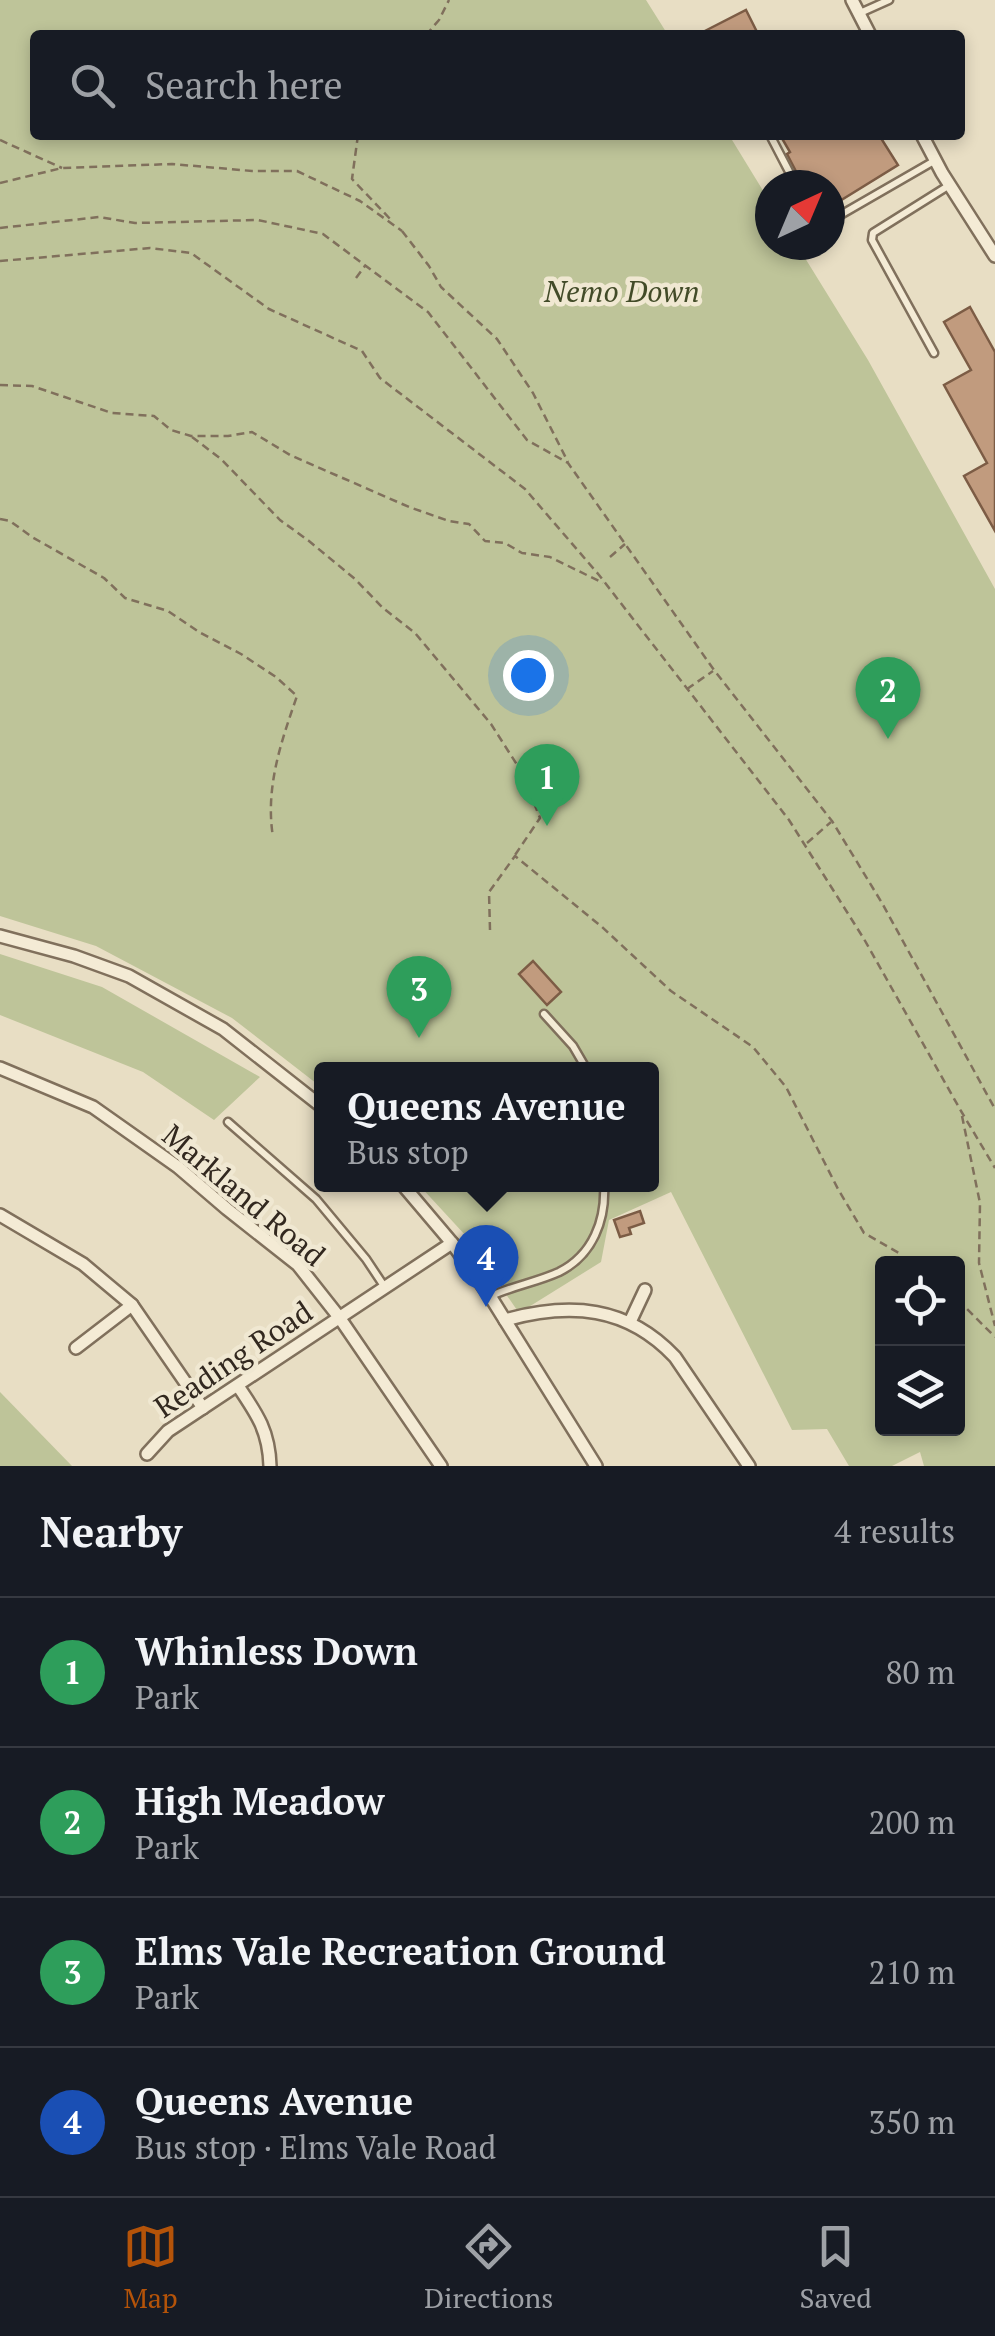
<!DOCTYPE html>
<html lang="en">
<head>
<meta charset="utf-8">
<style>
  body { margin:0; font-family:"PT Serif",serif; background:#242831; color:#f1f3f6 }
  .controls { position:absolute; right:30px; bottom:30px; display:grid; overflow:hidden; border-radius:10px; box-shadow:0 5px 15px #0003 }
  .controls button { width:90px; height:90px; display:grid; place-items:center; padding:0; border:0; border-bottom:2px solid #363941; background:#171b24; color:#f1f3f6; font:50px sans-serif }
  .compass { position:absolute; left:755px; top:170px; width:90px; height:90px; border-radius:50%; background:#171b24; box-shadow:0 5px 15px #0003; rotate:44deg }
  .you { position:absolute; left:528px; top:675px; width:35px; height:35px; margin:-25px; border:8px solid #fff; border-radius:50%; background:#1a73e8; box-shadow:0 0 0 15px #1a73e833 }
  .badge { display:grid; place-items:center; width:65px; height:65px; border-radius:50%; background:#b45309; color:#fff; font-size:32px; font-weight:700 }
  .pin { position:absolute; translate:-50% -82px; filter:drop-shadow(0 2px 5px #0008) }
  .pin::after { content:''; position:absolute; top:52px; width:35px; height:30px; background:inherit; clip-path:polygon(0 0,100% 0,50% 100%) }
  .popup { position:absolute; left:314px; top:1062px; width:345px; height:130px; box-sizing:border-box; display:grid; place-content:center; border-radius:10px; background:#171b24; filter:drop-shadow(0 2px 8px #0005); font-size:32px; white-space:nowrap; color:#9ea1a6 }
  .popup b { font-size:38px; color:#f1f3f6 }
  .popup::after { content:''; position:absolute; left:50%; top:100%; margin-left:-20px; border:20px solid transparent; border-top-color:#171b24 }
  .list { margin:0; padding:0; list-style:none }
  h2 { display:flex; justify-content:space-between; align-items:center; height:130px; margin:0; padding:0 40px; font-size:42px }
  h2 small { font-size:32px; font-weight:400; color:#9ea1a6 }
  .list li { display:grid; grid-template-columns:65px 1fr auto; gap:30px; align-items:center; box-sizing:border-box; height:150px; padding:0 40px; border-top:2px solid #363941 }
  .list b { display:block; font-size:38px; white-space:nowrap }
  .list p { margin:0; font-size:32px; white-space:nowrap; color:#9ea1a6 }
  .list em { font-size:32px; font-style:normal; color:#9ea1a6 }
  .icon { flex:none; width:55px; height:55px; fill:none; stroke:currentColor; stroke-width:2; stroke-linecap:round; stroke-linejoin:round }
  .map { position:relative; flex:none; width:995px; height:1466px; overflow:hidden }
  .search { position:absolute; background:#171b24; box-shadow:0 5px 15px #0003; left:30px; right:30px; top:30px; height:110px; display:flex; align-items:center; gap:25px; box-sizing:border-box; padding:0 35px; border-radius:10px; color:#9ea1a6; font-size:38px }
  .sheet { height:730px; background:#171b24 }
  nav { display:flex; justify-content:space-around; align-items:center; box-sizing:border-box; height:140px; border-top:2px solid #363941; background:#171b24; font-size:28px; color:#9ea1a6 }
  nav a { display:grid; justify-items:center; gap:5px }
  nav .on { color:#b45309 }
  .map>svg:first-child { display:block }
</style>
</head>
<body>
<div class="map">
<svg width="995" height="1466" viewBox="0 0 995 1466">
  <rect width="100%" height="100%" fill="#e8dec4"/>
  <!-- green -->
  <g fill="#bec499" fill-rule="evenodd">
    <path d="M 0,0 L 646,0 L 668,35 L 35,35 L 35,135 L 729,135 L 770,202 L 770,245 L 797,245 L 868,360 L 995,589 L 995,1466 L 924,1466 L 920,1452 L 892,1466 L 849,1466 L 827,1429 L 792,1430 L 671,1192 L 609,1220 L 601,1262 L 519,1313 L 466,1236 L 419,1185 L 651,1184 L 651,1070 L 321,1070 L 321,1087 L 232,1018 L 96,946 L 0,916 ZM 882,1264 L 958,1264 L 958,1428 L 882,1428 Z"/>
    <path d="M 0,954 L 102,987 L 260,1077 L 214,1120 L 143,1072 L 0,1015 Z"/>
    <path d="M 0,1392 L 72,1466 L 0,1466 Z"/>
  </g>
  <!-- building -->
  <g fill="#c19b7e" stroke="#7c5c45" stroke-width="2.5">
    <path d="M 746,10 L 757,32 L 751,35 L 697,35 Z"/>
    <path d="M 780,135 L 879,135 L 898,165 L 830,207 L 830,185 L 803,185 L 787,154 L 790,152 Z"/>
    <path d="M 970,307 L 995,352 L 995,531 L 964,476 L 987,463 L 944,385 L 971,370 L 944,322 Z"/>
    <path d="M 533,961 L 561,992 L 547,1005 L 519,974 Z"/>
    <path d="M 640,1211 L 644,1223 L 629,1228 L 631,1234 L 620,1237 L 614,1220 Z"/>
  </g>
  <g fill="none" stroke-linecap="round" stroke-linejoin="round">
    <!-- service casing -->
    <g stroke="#80705c" stroke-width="11">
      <g id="service">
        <path d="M 860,13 L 889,0"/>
        <path d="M 770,135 L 796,185"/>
        <path d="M 830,221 L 934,161"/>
        <path d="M 934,353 L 872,240 L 873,233 L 948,186"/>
        <path d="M 544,1014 L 573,1046 L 587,1070"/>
        <path d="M 228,1122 L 316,1199 L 366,1259 L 384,1286"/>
        <path d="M 491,1296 C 513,1286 537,1282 559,1272 C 593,1255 606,1220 604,1184"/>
      </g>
    </g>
    <!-- minor casing -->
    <g stroke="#80705c" stroke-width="16">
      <g id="minor">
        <path d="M 852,0 L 870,35"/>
        <path d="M 922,135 L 942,173 L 995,256"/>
        <path d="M 0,936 L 74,956 L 129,976 L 223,1029 L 321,1106"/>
        <path d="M 0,1068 L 93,1107 L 178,1167 L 227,1209 L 298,1265 L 339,1317 L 441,1466"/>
        <path d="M 402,1184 L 452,1243 L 490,1296 L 596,1466"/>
        <path d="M 0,1215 L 83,1264 L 132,1305 L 203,1408"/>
        <path d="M 505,1320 C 570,1302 627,1306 675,1357 L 749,1466"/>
        <path d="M 630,1322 L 645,1290"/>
        <path d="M 76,1348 L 132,1305"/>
        <path d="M 238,1386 C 257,1414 269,1431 270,1466"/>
        <path d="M 147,1454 L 168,1431 L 452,1243"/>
      </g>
    </g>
    <!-- path -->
    <g stroke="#80705c" stroke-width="2.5" stroke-dasharray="8 5" stroke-linecap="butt">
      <path d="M 426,35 L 439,20 L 449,0"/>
      <path d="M 358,135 L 352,179 L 393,222"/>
      <path d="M 0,140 L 62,168"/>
      <path d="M 0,183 L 62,168 L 172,164 L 252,171 L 297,171 L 360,201 L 402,231"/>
      <path d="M 0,228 L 99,217 L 135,223 L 258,220 L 323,234 L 428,312 L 527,440 L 568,463 L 714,670 L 832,821 L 882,903 L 995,1109"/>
      <path d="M 402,231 L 429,266 L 441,287 L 497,339 L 533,393 L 568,462"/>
      <path d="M 0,261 L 150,248 L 191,253 L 269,309 L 362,351 L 380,378 L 525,489 L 599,575 L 789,820 L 864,939 L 961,1111 L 995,1168"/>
      <path d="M 356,278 L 365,266"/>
      <path d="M 0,385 L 32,386 L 112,413 L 154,416 L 171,430 L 191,436 L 228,436 L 252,432 L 290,455 L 409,507 L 449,521 L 469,524 L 485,541 L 505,543 L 522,553 L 550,557 L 603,583"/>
      <path d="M 192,437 L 221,459 L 280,520 L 309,541 L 355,579 L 383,608 L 415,633 L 491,724 L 521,771 L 540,818 L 515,855"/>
      <path d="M 0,519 L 10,521 L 32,537 L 104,578 L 125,598 L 168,611 L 199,632 L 241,654 L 276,677 L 297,696 C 281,742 265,788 273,837"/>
      <path d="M 610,557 L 625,544"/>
      <path d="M 687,689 L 713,671"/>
      <path d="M 807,843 L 831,822"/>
      <path d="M 490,930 L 489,892 L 515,856 L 602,927 L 671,991 L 753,1047 L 786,1087 L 838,1189 L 864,1233 L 899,1253 L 905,1264"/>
      <path d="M 962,1116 L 980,1203 L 979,1263 L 995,1326"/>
      <path d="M 958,1300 L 995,1337"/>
    </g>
    <!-- service -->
    <use href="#service" stroke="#f4ebd5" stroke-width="6"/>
    <!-- minor -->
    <use href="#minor" stroke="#f4ebd5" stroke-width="11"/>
  </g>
  <g text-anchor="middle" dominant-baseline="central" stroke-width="9" stroke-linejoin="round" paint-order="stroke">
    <!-- park labels -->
    <g font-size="30" font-style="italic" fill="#424b28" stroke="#f0e8d2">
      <text x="622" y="291">Nemo Down</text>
    </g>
    <!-- street labels -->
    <g font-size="30" fill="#32281f" stroke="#f0e8d2">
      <text transform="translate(244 1195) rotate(40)">Markland Road</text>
      <text transform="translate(233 1359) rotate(-34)">Reading Road</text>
    </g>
  </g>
</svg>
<div class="controls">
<button><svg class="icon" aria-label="locate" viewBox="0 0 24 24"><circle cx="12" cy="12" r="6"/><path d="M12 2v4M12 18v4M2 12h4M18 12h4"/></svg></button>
<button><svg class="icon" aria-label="layers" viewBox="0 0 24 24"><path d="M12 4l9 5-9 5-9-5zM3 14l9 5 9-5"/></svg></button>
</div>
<svg class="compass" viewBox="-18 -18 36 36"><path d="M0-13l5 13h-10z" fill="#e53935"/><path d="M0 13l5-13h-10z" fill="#9ea1a6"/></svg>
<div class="you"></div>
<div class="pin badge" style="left:547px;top:826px;background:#2e9e5b">1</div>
<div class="pin badge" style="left:888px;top:739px;background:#2e9e5b">2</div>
<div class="pin badge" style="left:419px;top:1038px;background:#2e9e5b">3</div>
<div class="pin badge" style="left:486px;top:1307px;background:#1a4fb4">4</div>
<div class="popup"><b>Queens Avenue</b>Bus stop</div>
<div class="search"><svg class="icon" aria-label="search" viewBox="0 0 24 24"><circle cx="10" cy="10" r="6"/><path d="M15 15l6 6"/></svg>Search here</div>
</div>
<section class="sheet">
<h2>Nearby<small>4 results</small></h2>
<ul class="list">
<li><span class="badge" style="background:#2e9e5b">1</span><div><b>Whinless Down</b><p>Park</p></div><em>80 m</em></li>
<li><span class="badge" style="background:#2e9e5b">2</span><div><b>High Meadow</b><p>Park</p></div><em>200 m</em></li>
<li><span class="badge" style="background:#2e9e5b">3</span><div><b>Elms Vale Recreation Ground</b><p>Park</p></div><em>210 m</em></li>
<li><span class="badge" style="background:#1a4fb4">4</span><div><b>Queens Avenue</b><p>Bus stop · Elms Vale Road</p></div><em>350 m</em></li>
</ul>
</section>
<nav>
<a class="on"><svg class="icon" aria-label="map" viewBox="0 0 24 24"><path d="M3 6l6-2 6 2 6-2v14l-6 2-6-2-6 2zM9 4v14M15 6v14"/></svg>Map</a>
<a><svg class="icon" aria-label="directions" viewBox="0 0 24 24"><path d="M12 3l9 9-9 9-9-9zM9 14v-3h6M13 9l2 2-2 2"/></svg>Directions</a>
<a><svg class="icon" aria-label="saved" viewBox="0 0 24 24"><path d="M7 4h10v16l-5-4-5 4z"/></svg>Saved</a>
</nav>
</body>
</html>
